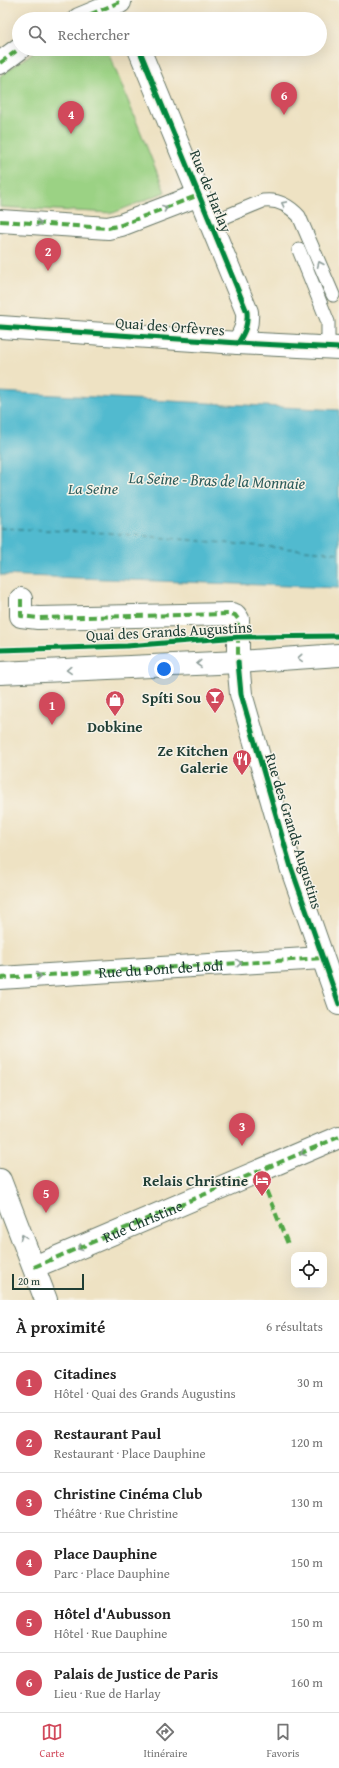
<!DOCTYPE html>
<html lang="fr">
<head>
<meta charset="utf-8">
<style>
  body { margin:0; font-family:"Gentium Book Plus",serif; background:#f2f2f2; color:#222 }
  .controls { position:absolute; right:12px; bottom:12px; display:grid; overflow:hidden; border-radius:8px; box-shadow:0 4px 16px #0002 }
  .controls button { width:36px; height:36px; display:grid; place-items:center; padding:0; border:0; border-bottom:1px solid #e0e0e0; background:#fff; color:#222; font:20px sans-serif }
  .scale { position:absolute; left:12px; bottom:10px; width:72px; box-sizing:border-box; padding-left:4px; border:2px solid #1f3d34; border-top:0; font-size:11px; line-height:14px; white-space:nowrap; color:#1f3d34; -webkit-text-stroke:3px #f7f3e8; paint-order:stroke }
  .you { position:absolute; left:164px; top:669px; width:14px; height:14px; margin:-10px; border:3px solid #fff; border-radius:50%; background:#1a73e8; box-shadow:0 0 0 6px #1a73e833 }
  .badge { display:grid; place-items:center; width:26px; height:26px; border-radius:50%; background:#d1495b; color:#fff; font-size:13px; font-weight:700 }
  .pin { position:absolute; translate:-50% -33px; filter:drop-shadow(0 1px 2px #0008) }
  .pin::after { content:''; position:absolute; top:21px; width:14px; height:12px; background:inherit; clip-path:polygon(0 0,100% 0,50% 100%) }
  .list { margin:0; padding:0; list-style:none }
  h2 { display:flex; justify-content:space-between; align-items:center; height:52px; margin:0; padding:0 16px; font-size:17px }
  h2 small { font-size:13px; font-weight:400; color:#767676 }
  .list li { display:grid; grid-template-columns:26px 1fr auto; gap:12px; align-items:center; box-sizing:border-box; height:60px; padding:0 16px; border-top:1px solid #e0e0e0 }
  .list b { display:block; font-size:15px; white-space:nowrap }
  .list p { margin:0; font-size:13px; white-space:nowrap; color:#767676 }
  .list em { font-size:13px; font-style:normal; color:#767676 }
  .icon { flex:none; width:22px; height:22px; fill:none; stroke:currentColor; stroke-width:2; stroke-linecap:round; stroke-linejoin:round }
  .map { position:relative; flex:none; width:339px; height:1300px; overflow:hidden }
  .search { position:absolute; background:#fff; box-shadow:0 4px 16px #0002; left:12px; right:12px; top:12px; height:44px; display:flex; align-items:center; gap:10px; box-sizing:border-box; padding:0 14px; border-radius:22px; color:#767676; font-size:15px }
  .sheet { height:412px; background:#fff }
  nav { display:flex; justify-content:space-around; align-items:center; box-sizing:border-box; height:56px; border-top:1px solid #e0e0e0; background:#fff; font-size:11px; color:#767676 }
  nav a { display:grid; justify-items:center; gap:2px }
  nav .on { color:#d1495b }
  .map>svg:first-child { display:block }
</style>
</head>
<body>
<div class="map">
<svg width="339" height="1300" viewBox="0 0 339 1300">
  <rect width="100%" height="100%" fill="#f7f3e8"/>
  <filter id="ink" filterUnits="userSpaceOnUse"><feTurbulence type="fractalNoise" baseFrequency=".025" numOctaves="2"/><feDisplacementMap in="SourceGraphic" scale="8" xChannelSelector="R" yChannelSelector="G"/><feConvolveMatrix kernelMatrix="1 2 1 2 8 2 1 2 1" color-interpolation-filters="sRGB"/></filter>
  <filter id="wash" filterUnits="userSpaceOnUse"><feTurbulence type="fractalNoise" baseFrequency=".012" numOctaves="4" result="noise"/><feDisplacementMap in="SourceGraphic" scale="16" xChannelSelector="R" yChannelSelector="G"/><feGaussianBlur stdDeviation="0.9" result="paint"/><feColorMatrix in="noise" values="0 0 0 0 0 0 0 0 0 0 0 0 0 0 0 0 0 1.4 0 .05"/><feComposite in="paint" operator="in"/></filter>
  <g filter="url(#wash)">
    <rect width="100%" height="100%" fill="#eee2c3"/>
    <!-- green -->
    <path fill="#9bd284" stroke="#5d885c" d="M 38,49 L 107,49 L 165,192 L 113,213 L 0,207 L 0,76 Z"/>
    <!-- water -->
    <path fill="#51bacf" stroke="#387c82" d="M 0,392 L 339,410 L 339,588 L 0,575 Z"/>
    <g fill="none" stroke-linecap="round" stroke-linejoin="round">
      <!-- ferry -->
      <path stroke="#2c5c5b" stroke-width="1" stroke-dasharray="5 4" stroke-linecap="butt" d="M 0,528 L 110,533 L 339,553"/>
    </g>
  </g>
  <g filter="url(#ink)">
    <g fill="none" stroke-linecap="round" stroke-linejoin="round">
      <!-- lane casing -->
      <g stroke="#677766" stroke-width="15">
        <g id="lane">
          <path d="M 210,223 L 263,201 C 278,199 289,205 299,216 L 333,295"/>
          <path d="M 299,250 L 328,322 L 328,347"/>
        </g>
      </g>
      <!-- street casing -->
      <g stroke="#677766" stroke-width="24">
        <g id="street">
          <path d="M 79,19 L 120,2"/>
          <path d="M 139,49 L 247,312 C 248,325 245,332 238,343"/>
          <path d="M 0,63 L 19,49"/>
          <path d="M 0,221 L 108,228 L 121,225 L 199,195"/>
          <path d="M 0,327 L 238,343 L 339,348"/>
          <path d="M 21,599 L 21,616 L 38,618 L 231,614 L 235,615 L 238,619 L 238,662 L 241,694 L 291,867 L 339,1004"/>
          <path id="s1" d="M 0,978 L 322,958"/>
          <path id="s2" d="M 34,1267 L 339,1137"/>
        </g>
      </g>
      <!-- secondary casing -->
      <g stroke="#677766" stroke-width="24">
        <path id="secondary" d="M 0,1180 L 46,1300"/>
      </g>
      <!-- primary casing -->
      <g stroke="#677766" stroke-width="24">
        <path id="primary" d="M 0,673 L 238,662 L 339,655"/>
      </g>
      <!-- lane -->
      <use href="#lane" stroke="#fff" stroke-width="13"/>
      <!-- street -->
      <use href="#street" stroke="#fff" stroke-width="22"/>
      <!-- secondary -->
      <use href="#secondary" stroke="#fff" stroke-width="22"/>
      <!-- primary -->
      <use href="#primary" stroke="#fff" stroke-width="22"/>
      <!-- quiet -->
      <g stroke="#4fa644" stroke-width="4" stroke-dasharray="8 4" stroke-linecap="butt">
        <path d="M 79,19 L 120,2"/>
        <path d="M 0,63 L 19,49"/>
        <path d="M 0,221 L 108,228 L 121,225 L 199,195"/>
        <path d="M 21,599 L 21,616 L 38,618 L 231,614 L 235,615 L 238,619 L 238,665"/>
        <path d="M 0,978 L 322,958"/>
        <path d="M 262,1180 L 288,1244"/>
        <path d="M 34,1267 L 339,1137"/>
      </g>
      <!-- cycleway casing -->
      <g stroke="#f7f3e8" stroke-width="8">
        <g id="cycleway">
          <path d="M 139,49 L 247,312 C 248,325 245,332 238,343"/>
          <path d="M 0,327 L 238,343 L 339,348"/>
          <path d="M 0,650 L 127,646 L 238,637 L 339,636"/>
          <path d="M 238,662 L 241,694 L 291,867 L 339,1004"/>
        </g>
      </g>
      <!-- cycleway -->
      <use href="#cycleway" stroke="#00873e" stroke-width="5"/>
    </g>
    <!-- one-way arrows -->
    <defs><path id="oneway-chevron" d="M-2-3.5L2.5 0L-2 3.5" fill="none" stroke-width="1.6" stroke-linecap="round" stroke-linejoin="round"/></defs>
    <g stroke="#8f9e9a">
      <use href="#oneway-chevron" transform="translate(284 204) rotate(-154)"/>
      <use href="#oneway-chevron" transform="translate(165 208) rotate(-21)"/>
      <use href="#oneway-chevron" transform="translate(39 223) rotate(4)"/>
      <use href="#oneway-chevron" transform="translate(320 264) rotate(-113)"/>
      <use href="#oneway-chevron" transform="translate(300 658) rotate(176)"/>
      <use href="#oneway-chevron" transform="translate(199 664) rotate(177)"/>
      <use href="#oneway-chevron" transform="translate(69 670) rotate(177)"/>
      <use href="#oneway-chevron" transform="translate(239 963) rotate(-4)"/>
      <use href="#oneway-chevron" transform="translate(39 976) rotate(-4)"/>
      <use href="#oneway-chevron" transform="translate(303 1153) rotate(157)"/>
      <use href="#oneway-chevron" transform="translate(23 1237) rotate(-111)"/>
      <use href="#oneway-chevron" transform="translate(80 1248) rotate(157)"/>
    </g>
  </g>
  <!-- icons -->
  <defs>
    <g id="bar-pin" transform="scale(1)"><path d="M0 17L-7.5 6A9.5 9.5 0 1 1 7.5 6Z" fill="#d1495b" stroke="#f7f3e8"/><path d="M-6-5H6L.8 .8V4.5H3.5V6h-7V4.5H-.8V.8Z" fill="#fff"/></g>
    <g id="shop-pin" transform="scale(1)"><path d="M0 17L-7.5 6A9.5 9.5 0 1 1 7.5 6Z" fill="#d1495b" stroke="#f7f3e8"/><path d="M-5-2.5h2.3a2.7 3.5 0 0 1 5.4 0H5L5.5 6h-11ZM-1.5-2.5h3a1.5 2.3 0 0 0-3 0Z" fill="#fff"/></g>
    <g id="restaurant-pin" transform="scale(1)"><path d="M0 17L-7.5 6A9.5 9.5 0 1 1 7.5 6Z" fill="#d1495b" stroke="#f7f3e8"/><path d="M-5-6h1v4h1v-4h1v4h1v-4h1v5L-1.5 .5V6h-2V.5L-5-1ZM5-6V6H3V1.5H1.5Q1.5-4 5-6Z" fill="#fff"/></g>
    <g id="hotel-pin" transform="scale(1)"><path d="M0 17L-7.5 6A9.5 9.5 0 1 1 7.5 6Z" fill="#d1495b" stroke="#f7f3e8"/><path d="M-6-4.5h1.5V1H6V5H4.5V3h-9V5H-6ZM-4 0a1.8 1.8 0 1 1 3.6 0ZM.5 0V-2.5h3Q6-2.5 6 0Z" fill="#fff"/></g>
  </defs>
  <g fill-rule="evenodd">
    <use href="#bar-pin" x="215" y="697"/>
    <use href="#shop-pin" x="115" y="700"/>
    <use href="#restaurant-pin" x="242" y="759"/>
    <use href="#hotel-pin" x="262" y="1180"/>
  </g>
  <g text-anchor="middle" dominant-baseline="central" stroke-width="3" stroke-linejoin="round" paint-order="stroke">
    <!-- street labels -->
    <g font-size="15" fill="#1f3d34" stroke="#f7f3e8">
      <text transform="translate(211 191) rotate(68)">Rue de Harlay</text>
      <text transform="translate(170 326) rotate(4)">Quai des Orfèvres</text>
      <text transform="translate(169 631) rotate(-3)">Quai des Grands Augustins</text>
      <text transform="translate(294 831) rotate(73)">Rue des Grands Augustins</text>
      <text stroke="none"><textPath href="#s1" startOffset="161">Rue du Pont de Lodi</textPath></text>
      <text stroke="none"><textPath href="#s2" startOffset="118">Rue Christine</textPath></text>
    </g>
    <!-- poi labels -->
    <g font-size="15" font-weight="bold" fill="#1f3d34" stroke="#f7f3e8" text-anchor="end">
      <text x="201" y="697">Spíti Sou</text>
      <text x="115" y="726" text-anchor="middle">Dobkine</text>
      <text x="228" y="750">Ze Kitchen<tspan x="228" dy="17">Galerie</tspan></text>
      <text x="248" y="1180">Relais Christine</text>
    </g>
    <!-- water labels -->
    <g font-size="16" font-style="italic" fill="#2c5c5b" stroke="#f7f3e8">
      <text transform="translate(217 480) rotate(2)">La Seine - Bras de la Monnaie</text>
      <text x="93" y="488">La Seine</text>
    </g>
  </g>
</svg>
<div class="controls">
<button><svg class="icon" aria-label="locate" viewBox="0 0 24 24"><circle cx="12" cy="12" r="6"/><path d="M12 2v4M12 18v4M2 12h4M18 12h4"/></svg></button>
</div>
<div class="scale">20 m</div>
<div class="you"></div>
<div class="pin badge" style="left:52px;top:725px">1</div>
<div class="pin badge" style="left:48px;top:271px">2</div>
<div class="pin badge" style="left:242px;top:1146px">3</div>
<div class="pin badge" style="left:71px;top:134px">4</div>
<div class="pin badge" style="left:46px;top:1213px">5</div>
<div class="pin badge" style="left:284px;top:115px">6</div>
<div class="search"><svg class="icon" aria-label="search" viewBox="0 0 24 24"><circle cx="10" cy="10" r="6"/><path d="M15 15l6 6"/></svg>Rechercher</div>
</div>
<section class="sheet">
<h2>À proximité<small>6 résultats</small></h2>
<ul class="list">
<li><span class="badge">1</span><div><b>Citadines</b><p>Hôtel · Quai des Grands Augustins</p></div><em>30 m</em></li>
<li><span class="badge">2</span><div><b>Restaurant Paul</b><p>Restaurant · Place Dauphine</p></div><em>120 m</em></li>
<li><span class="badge">3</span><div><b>Christine Cinéma Club</b><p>Théâtre · Rue Christine</p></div><em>130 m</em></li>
<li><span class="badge">4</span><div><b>Place Dauphine</b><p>Parc · Place Dauphine</p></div><em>150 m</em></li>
<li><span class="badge">5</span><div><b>Hôtel d'Aubusson</b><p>Hôtel · Rue Dauphine</p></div><em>150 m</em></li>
<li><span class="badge">6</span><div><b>Palais de Justice de Paris</b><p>Lieu · Rue de Harlay</p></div><em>160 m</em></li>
</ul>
</section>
<nav>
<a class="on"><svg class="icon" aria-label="map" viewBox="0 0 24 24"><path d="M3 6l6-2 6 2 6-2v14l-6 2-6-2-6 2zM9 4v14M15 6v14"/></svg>Carte</a>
<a><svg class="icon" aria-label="directions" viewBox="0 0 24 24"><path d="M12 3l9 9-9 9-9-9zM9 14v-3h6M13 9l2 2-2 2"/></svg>Itinéraire</a>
<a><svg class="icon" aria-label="saved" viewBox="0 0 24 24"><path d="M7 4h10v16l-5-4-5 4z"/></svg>Favoris</a>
</nav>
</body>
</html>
